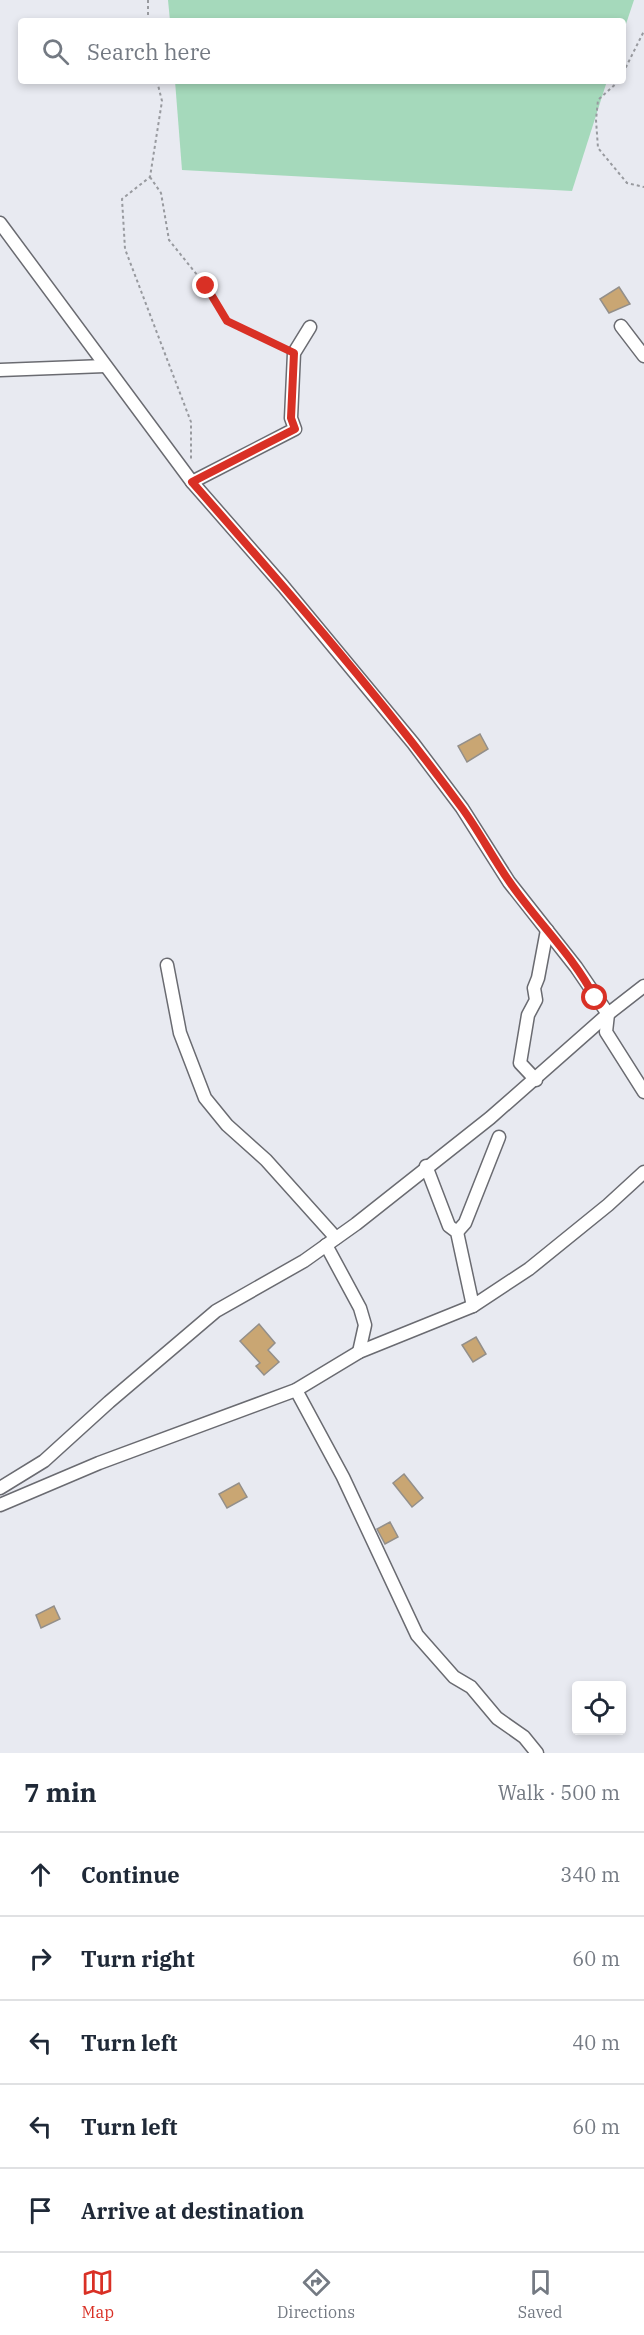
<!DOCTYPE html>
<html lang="en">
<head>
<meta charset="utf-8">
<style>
  body { margin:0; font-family:"IBM Plex Serif",serif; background:#f2f2f3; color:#1f2937 }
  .controls { position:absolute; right:18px; bottom:18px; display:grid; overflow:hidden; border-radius:6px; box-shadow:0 3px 9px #0003 }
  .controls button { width:54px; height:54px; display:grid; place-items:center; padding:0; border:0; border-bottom:2px solid #e0e1e3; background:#fff; color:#1f2937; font:30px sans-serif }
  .stop { position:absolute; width:18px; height:18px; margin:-14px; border:4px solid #d93025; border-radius:50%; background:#fff }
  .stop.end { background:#d93025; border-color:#fff; box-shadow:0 2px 6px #0008 }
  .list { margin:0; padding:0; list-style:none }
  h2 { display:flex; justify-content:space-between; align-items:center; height:78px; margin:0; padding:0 24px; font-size:26px }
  h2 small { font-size:20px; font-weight:400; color:#747a83 }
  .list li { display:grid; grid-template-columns:39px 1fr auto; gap:18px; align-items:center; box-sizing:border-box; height:84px; padding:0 24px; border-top:2px solid #e0e1e3 }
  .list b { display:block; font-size:22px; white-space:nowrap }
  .list em { font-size:20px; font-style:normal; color:#747a83 }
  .icon { flex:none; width:33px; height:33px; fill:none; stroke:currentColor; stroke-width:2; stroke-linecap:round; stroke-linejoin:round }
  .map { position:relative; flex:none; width:644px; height:1753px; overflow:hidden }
  .search { position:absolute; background:#fff; box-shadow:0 3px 9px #0003; left:18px; right:18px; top:18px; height:66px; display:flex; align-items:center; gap:15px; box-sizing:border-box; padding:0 21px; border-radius:6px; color:#747a83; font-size:22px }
  .sheet { height:498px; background:#fff }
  nav { display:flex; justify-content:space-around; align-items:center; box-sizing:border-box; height:84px; border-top:2px solid #e0e1e3; background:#fff; font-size:16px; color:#747a83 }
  nav a { display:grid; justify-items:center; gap:3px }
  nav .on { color:#d93025 }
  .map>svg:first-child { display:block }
</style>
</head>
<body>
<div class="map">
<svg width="644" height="1753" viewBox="0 0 644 1753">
  <rect width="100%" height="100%" fill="#e8eaf1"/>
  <!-- green -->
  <g fill="#a5d9bb">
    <path d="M 168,0 L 634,0 L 623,33 L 623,21 L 170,21 Z"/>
    <path d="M 175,81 L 607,81 L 572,191 L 182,170 Z"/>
  </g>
  <!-- building -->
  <g fill="#c9a673" stroke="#938f8a" stroke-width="1.5">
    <path d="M 619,287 L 630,304 L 609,313 L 600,299 Z"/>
    <path d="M 480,734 L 488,749 L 467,762 L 458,746 Z"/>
    <path d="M 259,1324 L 275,1343 L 268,1350 L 279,1362 L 264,1375 L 256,1366 L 260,1363 L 240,1341 Z"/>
    <path d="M 476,1337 L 486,1354 L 473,1362 L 462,1345 Z"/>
    <path d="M 404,1474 L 423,1498 L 412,1507 L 393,1483 Z"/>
    <path d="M 239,1483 L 247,1497 L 227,1508 L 219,1494 Z"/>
    <path d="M 390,1522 L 398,1537 L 385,1544 L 377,1529 Z"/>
    <path d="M 54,1606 L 60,1619 L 41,1628 L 36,1615 Z"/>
  </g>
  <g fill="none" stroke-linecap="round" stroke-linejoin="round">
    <!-- minor casing -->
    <g stroke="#6a6b71" stroke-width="15">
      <g id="minor">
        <path d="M 0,223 L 192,482 L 283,586 L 413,743 L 462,808 L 509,882 L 576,967 L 608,1014 L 606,1032 L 644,1092"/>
        <path d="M 621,326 L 644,356"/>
        <path d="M 0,370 L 105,366"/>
        <path d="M 192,482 L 295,429 L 291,418 L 294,353 L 310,327"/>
        <path d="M 167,965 L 180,1033 L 205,1098 L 227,1125 L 266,1160 L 336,1238"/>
        <path d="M 536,1080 L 520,1063 L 528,1015 L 536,1000 L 534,988 L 538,978 L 547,930"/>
        <path d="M 426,1166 L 449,1226 L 457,1232 L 473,1306"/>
        <path d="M 457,1232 L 465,1223 L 499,1137"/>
        <path d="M 326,1245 L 360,1308 L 365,1325 L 359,1352"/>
        <path d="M 296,1390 L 343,1477 L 417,1635 L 454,1677 L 471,1687 L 497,1718 L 524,1737 L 537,1753"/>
        <path d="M 0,1488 L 44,1461 L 109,1402 L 216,1311 L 304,1261 L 356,1224 L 490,1118 L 608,1014 L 644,986"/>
        <path d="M 0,1505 L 99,1463 L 296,1390 L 359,1352 L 473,1306 L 529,1269 L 608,1205 L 644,1172"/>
      </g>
    </g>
    <!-- path -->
    <g stroke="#989a9f" stroke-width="2" stroke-dasharray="3 3" stroke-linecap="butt">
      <path d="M 148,21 L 148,0"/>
      <path d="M 623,73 L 644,31"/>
      <path d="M 157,81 L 162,101 L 150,177 L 122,199 L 125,249 L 191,422 L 191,459"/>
      <path d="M 619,81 L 598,100 L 596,120 L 598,148 L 627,183 L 644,187"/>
      <path d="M 150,177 L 161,193 L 169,240 L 206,286 L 227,320 L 282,348"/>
    </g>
    <!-- minor -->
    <use href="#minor" stroke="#fff" stroke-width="12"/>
  </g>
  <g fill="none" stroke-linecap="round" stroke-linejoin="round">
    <!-- route -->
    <path stroke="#d93025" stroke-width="8" d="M 206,286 L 227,321 L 294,353 L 291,418 L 295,429 L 192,482 C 285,588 379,695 462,808 C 479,831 492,857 509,881 C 536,921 573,955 595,998"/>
  </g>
</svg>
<div class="controls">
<button><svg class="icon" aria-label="locate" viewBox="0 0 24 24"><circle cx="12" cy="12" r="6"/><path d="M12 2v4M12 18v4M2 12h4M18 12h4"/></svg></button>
</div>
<div class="stop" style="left:595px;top:998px"></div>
<div class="stop end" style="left:206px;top:286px"></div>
<div class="search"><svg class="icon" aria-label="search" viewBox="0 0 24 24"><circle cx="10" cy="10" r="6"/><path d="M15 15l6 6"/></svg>Search here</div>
</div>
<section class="sheet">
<h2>7 min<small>Walk · 500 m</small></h2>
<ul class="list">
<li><svg class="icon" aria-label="ahead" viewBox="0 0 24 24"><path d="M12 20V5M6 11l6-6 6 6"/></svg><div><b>Continue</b></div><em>340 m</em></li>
<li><svg class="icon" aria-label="right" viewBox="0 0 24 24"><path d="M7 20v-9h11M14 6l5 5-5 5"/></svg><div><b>Turn right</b></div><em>60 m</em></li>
<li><svg class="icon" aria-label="left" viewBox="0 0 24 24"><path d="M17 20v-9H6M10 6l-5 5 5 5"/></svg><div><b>Turn left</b></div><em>40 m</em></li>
<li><svg class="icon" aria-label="left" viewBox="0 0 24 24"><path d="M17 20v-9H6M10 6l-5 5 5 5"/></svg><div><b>Turn left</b></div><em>60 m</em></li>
<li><svg class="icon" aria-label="arrive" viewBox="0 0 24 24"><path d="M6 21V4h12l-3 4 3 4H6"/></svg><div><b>Arrive at destination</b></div></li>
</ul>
</section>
<nav>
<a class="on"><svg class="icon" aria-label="map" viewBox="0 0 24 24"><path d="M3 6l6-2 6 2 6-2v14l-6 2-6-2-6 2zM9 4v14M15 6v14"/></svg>Map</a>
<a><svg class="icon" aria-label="directions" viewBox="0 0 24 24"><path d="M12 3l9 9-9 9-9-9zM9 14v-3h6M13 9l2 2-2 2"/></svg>Directions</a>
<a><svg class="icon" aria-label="saved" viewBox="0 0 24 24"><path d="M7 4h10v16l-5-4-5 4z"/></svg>Saved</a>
</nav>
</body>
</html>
